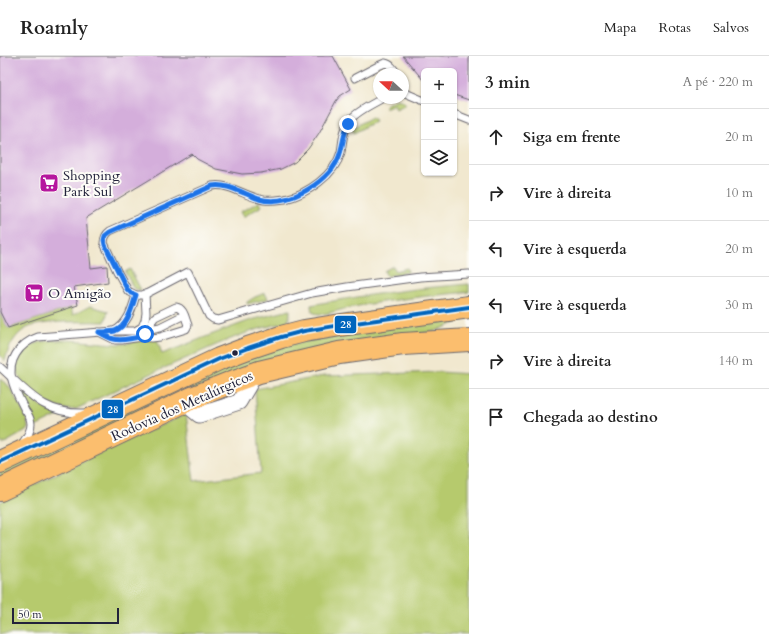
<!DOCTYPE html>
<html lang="pt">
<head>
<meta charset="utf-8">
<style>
  body { margin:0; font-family:Cardo,serif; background:#f2f2f2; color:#222 }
  .controls { position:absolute; right:12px; top:12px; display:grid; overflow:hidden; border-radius:6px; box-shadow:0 1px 3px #0004 }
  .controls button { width:36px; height:36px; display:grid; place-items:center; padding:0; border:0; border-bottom:1px solid #e0e0e0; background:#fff; color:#222; font:20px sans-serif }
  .compass { position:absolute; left:373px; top:12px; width:36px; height:36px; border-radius:50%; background:#fff; box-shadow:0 1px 3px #0004; rotate:291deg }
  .scale { position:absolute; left:12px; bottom:10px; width:107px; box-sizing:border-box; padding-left:4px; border:2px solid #22223b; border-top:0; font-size:11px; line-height:14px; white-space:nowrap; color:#22223b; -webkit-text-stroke:3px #fdfcf7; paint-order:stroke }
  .stop { position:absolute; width:12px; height:12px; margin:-9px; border:3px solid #1a73e8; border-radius:50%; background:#fff }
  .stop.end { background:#1a73e8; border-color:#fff; box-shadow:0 1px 4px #0008 }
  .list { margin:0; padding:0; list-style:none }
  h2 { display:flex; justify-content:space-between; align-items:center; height:52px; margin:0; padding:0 16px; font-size:17px }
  h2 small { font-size:13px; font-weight:400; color:#767676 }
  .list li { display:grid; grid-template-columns:26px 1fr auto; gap:12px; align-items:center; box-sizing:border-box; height:56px; padding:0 16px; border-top:1px solid #e0e0e0 }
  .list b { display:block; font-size:15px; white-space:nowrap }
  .list em { font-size:13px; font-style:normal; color:#767676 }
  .icon { flex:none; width:22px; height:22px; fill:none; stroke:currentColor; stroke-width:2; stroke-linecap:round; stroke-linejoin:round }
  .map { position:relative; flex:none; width:469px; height:578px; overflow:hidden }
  header { display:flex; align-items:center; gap:24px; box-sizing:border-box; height:56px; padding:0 20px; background:#fff; border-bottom:1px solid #e0e0e0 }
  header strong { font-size:19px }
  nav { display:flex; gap:22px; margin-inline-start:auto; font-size:14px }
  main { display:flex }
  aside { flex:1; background:#fff }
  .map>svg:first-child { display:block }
</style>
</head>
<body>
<header>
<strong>Roamly</strong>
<nav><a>Mapa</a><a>Rotas</a><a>Salvos</a></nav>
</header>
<main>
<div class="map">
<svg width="469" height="578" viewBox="0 0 469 578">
  <rect width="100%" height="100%" fill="#fdfcf7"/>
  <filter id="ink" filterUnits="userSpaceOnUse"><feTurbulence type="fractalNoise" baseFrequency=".025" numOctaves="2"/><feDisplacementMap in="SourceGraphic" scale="8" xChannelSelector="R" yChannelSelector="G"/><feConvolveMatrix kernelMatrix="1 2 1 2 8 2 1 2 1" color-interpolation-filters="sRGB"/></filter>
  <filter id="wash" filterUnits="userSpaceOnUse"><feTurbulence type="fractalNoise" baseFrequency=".012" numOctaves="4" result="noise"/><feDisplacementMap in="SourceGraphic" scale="16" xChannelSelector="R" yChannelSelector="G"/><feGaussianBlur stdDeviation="0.9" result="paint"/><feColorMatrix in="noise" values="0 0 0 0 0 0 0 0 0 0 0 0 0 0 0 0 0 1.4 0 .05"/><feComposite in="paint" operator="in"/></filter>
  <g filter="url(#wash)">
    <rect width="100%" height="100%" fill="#f1e8cf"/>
    <!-- green -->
    <g fill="#b6ca6d" stroke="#6c7654">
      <path d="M 397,43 L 403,45 L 406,48 L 396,53 L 394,48 L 385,52 L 385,49 Z"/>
      <path d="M 372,61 L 375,65 L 354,77 L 352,72 Z"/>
      <path d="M 259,146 L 262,150 L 243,161 L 240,156 Z"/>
      <path d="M 393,210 L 396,215 L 407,212 L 408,216 L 387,220 L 384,215 Z"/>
      <path d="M 130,213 L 141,234 L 134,233 L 125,216 Z"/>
      <path d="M 469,228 L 469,236 C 427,240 385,244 344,253 C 336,255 322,260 314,257 C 312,255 311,253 311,249 C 364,239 416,232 469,228 Z"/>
      <path d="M 265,237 L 268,243 L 247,248 L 247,246 L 255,241 Z"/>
      <path d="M 90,250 L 108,255 L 105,266 C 86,266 43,264 27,272 C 15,278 8,292 5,305 L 0,299 L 0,256 L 8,272 L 71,252 L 73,259 Z"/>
      <path d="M 290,254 C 290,260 290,264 284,267 C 250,273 218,288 187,302 C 150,318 113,335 76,353 C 56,357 24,335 17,316 C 16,311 17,306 19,301 C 21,297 25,293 30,290 C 53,278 95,288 120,288 C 127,288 132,286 138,285 C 144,284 151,284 157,283 L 162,298 L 213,278 L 251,264 Z"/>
      <path d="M 465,263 L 436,275 L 334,293 L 0,428 L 0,415 L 165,336 L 275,291 L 416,266 Z"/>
      <path d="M 439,316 L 469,318 L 469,578 L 0,578 L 0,446 L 84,404 L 186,358 L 194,425 L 261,417 L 255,333 L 324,320 Z"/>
      <path d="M 0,323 L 9,330 L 27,363 L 28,372 L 26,375 L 3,388 L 0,386 Z"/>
      <path d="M 18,330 L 44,352 L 48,355 L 60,359 L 33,372 L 21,341 Z"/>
    </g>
    <g id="blocks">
      <!-- building -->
      <g fill="#d4aedb">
        <path d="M 0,0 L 333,0 L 351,33 L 340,40 L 336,45 L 319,77 L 308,93 L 295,106 L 281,113 L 261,117 L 242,118 L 216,113 L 197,103 L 192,98 L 86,162 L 91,212 L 107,210 L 108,226 L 74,231 L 78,249 L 8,272 L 0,256 Z"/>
        <path d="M 403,0 L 469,0 L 469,44 L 454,39 L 454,15 L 424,15 L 424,25 Z"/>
      </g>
    </g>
  </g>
  <g filter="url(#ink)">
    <use href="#blocks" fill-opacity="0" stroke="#6a676f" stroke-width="1"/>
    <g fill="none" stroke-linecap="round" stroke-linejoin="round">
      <!-- service casing -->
      <g stroke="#6a676f" stroke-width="9">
        <g id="service">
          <path d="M 355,22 L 378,10 L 385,7 C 391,8 394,13 397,18"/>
          <path d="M 403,36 L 424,45"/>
          <path d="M 383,42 C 373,48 357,55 350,64 C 343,73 343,85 341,96 C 335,119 307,138 285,143 C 278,144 271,145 264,144 C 246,141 230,127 212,130 L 110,175 C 106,178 104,181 104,187 L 117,215 L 128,235 L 136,239 L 144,239 L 188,216 L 209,260 L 213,263 L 218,264 L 312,237 L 347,231 L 420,221 L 469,218"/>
          <path d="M 454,58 L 469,64"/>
          <path d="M 150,273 L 160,271 L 184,259"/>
          <path d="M 114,275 C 128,268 132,253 136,239"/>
          <path d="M 99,276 L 115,284 L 122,284 L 142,281 L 152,282 L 160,281 L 186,273 L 188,269 C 185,262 184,252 176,251 L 155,261 L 152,265 L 150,273 L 142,281"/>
          <path d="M 0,311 C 29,337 44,359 86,357"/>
          <path d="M 22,388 C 26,382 31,376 31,368 C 31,363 28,358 25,354 C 16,336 4,317 16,298 C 21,290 29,284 38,281 L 114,275 L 135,275 L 142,271 L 145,264 L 146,257 L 145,238"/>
        </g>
      </g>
      <!-- minor casing -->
      <g stroke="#6a676f" stroke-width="17">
        <path id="minor" d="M 183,346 L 199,359 L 239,346 L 256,317"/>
      </g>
      <!-- primary casing -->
      <g stroke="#6a676f" stroke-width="24">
        <g id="primary">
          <path d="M 0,406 L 219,303 L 248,292 L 281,281 L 304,275 L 341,269 L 469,251"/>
          <path d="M 0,434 L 192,342 L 237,324 L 259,316 L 339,297 L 403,288 L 469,284"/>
        </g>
      </g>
      <!-- service -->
      <use href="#service" stroke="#fff" stroke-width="7"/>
      <!-- minor -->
      <use href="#minor" stroke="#fff" stroke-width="15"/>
      <!-- primary -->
      <use href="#primary" stroke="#fbbe6e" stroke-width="22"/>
      <!-- bus-1 casing -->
      <g stroke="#fdfcf7" stroke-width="7">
        <path id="bus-1" d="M 0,406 L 219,303 L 248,292 L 281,281 L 304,275 L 341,269 L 469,251"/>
      </g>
      <!-- bus-1 -->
      <use href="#bus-1" stroke="#0065bd" stroke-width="4"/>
    </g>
  </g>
  <g fill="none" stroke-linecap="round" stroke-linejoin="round" filter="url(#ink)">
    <!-- route -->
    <path stroke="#1a73e8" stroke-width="5" d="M 145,278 C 139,282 121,285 114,283 C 109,282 104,279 99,276 C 104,276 110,276 115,275 C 128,270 132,251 136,239 L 131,237 L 127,233 L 105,189 L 104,184 L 105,180 L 110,176 L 212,130 C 227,127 244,138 259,143 C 286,151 327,128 338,103 C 343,92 343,79 348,68"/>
  </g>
  <!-- icons -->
  <defs>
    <g id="supermarket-square" transform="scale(1)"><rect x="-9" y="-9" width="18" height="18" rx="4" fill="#b5179e" stroke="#fdfcf7"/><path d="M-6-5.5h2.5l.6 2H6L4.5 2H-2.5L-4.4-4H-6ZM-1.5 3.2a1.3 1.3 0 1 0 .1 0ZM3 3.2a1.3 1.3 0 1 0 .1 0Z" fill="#fff"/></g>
  </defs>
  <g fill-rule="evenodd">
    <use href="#supermarket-square" x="49" y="127"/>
    <use href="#supermarket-square" x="34" y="237"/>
  </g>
  <!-- markers -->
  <circle fill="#22223b" stroke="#fdfcf7" stroke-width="1.5" cx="235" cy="297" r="3.5"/>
  <g text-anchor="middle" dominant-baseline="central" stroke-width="4" stroke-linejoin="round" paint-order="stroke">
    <!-- poi labels -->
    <g font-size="14" fill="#22223b" stroke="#fdfcf7" text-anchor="start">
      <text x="63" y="119">Shopping<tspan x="63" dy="16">Park Sul</tspan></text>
      <text x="48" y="237">O Amigão</text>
    </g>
    <!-- street labels -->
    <g font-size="14" fill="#22223b" stroke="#fdfcf7">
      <text transform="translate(182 350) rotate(-24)">Rodovia dos Metalúrgicos</text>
    </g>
  </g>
  <g stroke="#fdfcf7" stroke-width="1.5">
    <rect x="334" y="259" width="23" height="19" rx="4" fill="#0065bd"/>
    <rect x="101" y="343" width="23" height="20" rx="4" fill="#0065bd"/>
  </g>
  <g font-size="11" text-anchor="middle" font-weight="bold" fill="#fff">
    <text x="346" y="272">28</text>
    <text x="113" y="357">28</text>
  </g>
</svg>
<div class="controls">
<button>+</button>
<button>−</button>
<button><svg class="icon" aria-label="layers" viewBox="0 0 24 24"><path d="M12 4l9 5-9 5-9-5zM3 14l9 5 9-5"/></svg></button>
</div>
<svg class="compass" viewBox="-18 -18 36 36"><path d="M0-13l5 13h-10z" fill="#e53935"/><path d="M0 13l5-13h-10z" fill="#767676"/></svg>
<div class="scale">50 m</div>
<div class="stop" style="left:145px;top:278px"></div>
<div class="stop end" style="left:348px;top:68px"></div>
</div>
<aside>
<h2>3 min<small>A pé · 220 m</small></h2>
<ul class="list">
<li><svg class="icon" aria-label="ahead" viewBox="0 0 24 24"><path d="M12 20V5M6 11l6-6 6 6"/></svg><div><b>Siga em frente</b></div><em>20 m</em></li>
<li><svg class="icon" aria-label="right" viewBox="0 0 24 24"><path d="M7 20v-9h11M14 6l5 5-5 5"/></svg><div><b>Vire à direita</b></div><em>10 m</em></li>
<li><svg class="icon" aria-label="left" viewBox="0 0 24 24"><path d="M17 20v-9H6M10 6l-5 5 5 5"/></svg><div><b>Vire à esquerda</b></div><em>20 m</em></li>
<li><svg class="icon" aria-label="left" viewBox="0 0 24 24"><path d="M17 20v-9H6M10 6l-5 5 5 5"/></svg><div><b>Vire à esquerda</b></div><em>30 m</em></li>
<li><svg class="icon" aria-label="right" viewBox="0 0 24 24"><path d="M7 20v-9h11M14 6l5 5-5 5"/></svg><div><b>Vire à direita</b></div><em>140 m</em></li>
<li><svg class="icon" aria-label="arrive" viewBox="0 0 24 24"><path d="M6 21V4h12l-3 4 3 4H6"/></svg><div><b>Chegada ao destino</b></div></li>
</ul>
</aside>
</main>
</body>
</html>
